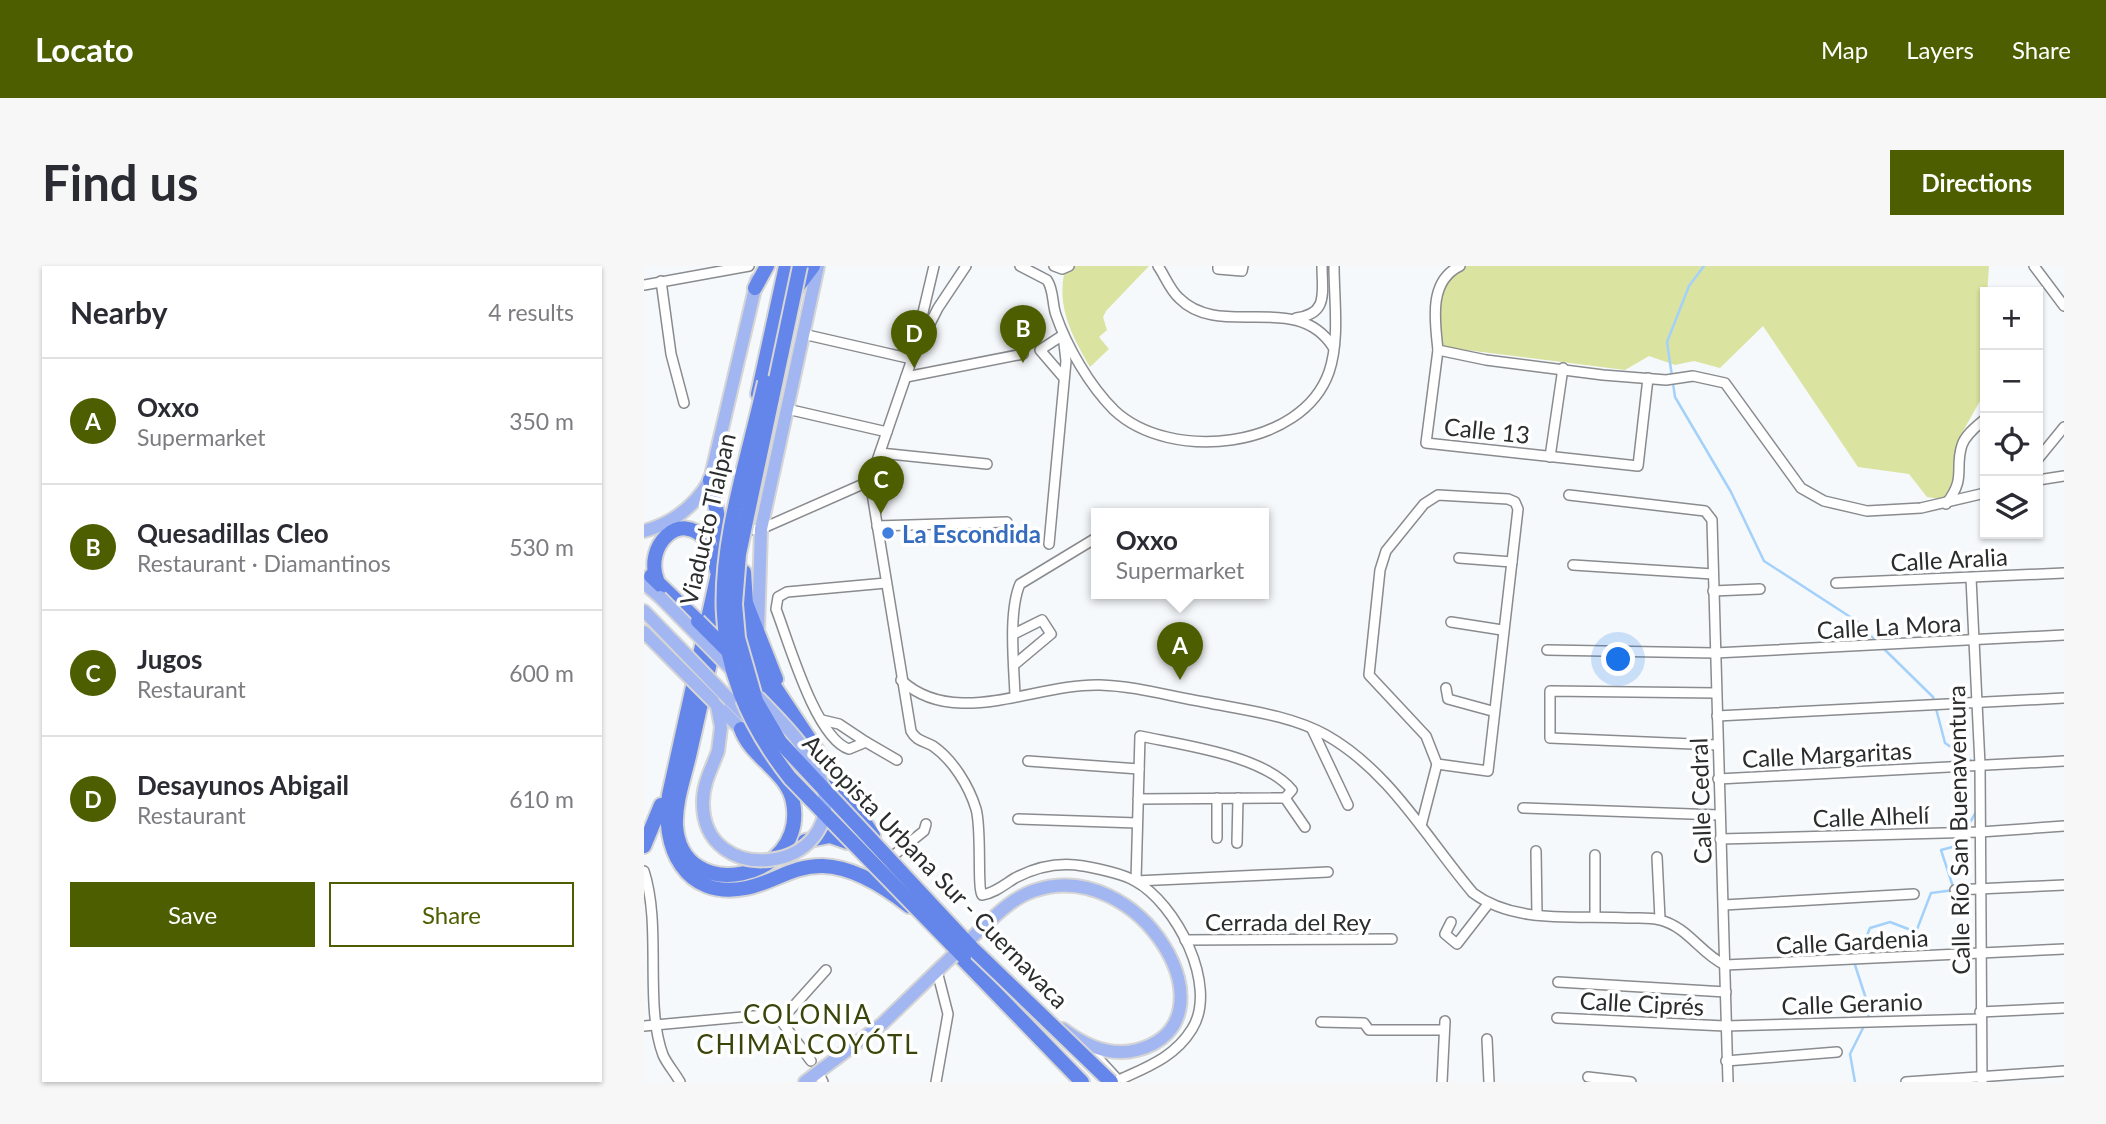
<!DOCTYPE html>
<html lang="en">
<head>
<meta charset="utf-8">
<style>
  body { margin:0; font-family:Lato,sans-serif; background:#f7f7f7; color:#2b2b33 }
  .controls { position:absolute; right:21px; top:21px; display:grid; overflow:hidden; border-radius:0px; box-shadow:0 2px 5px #0004 }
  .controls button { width:63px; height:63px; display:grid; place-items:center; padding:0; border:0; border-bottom:2px solid #e1e1e2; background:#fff; color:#2b2b33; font:35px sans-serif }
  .you { position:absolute; left:975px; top:394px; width:24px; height:24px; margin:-18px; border:5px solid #fff; border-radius:50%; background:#1a73e8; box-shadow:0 0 0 10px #1a73e833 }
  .badge { display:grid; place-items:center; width:46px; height:46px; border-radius:50%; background:#4d5e00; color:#fff; font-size:23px; font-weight:700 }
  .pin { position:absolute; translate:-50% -58px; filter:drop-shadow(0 2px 4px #0008) }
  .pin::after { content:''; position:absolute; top:37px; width:24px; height:21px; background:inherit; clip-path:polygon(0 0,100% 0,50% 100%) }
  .popup { position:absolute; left:447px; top:242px; width:178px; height:91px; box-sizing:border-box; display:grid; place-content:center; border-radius:0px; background:#fff; filter:drop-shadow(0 2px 5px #0005); font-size:23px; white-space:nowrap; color:#7c7c81 }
  .popup b { font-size:26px; color:#2b2b33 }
  .popup::after { content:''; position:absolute; left:50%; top:100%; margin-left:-14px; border:14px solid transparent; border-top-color:#fff }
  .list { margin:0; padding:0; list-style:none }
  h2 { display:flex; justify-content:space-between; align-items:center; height:91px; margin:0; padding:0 28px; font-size:30px }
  h2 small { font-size:23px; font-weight:400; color:#7c7c81 }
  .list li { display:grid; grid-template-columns:46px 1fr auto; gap:21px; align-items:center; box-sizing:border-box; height:126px; padding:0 28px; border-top:2px solid #e1e1e2 }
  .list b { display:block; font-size:26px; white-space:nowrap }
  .list p { margin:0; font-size:23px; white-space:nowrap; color:#7c7c81 }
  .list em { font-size:23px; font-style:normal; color:#7c7c81 }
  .actions { display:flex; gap:14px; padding:21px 28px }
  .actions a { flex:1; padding:16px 0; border:2px solid #4d5e00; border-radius:0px; text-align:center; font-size:24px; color:#4d5e00 }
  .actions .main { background:#4d5e00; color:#fff }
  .icon { flex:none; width:38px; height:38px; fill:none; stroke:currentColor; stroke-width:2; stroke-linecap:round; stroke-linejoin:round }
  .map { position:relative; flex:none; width:1420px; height:816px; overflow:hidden; border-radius:0px }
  header { display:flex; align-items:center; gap:42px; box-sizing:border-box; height:98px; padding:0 35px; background:#4d5e00; color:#fff }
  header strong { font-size:33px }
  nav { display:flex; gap:38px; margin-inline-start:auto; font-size:24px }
  .intro { display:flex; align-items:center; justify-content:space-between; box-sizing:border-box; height:168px; padding:0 42px }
  h1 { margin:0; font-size:49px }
  .button { padding:18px 32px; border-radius:0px; background:#4d5e00; color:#fff; font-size:24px; font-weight:700 }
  main { display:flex; gap:42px; padding:0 42px }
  aside { flex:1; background:#fff; border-radius:0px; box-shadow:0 2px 5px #0004 }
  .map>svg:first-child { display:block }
</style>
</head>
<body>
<header>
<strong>Locato</strong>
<nav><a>Map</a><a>Layers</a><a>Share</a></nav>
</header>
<div class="intro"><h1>Find us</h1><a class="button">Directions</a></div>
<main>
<aside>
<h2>Nearby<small>4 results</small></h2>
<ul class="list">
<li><span class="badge">A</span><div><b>Oxxo</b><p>Supermarket</p></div><em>350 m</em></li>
<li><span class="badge">B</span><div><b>Quesadillas Cleo</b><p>Restaurant · Diamantinos</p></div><em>530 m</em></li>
<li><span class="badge">C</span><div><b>Jugos</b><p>Restaurant</p></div><em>600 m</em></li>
<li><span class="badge">D</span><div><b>Desayunos Abigail</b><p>Restaurant</p></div><em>610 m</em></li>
</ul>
<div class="actions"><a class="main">Save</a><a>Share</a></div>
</aside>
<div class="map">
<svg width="1420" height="816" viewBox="0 0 1420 816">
  <rect width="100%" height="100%" fill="#f6f9fc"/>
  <!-- green -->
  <g fill="#dbe3a0">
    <path d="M 427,0 L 505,0 L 462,45 L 459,51 L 463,64 L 455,71 L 465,83 L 446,101 C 428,70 412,40 421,4 Z"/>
    <path d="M 819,0 L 1345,0 L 1336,135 L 1314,174 L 1315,208 L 1311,225 L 1301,234 L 1283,231 L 1265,208 L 1214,201 L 1119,60 L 1076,102 L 1050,95 L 1031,99 L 1005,90 L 981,104 L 798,81 C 796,52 789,16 819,0 Z"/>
  </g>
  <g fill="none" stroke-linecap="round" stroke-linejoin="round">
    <!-- stream -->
    <g stroke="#a3d1fa" stroke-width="2.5">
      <path d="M 1060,0 L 1045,20 L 1023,76 L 1031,131 L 1087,226 L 1120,295 L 1214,356 L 1233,376"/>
      <path d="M 1238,381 L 1289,431 L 1301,477 L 1332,498"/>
      <path d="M 1321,565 L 1332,546"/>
      <path d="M 1223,754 L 1226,745 L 1211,699 L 1226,662 L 1246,656 L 1272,666 L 1287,627 L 1310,624 L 1297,584 L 1312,580 L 1318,570"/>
      <path d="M 1211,816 L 1206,788 L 1220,760"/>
    </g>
    <!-- minor casing -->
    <g stroke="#898b8e" stroke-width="12">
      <g id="minor">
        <path d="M 290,0 L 268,93 L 226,215 L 267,465 C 272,475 280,475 289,480 C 309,494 325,520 332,543 C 338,563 333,622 338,629 C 351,627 361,618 371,612 C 392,601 416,596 439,600 C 455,603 477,607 491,615 C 532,637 575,720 548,763 C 531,791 503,801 475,814"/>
        <path d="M 376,0 L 403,14 C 410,24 408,38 412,49 C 423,81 446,120 470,144 C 526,197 658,183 685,106 C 696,74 690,33 690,0"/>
        <path d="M 410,0 L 418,3 L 425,0"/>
        <path d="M 514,0 C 521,10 526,24 535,32 C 576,74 653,24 689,81"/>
        <path d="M 574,0 L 574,3 L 598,5 L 599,0"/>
        <path d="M 816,0 C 784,15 791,56 794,84 L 842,94 L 959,109 L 1022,114 L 1049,110 L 1081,117 L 1157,222 L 1180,235 L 1223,245 L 1277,242 L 1341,227"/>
        <path d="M 1390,0 L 1420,40"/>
        <path d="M 17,15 L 27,88 L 40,137"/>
        <path d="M 0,19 L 105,0"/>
        <path d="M 652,52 C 685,48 678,26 678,0"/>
        <path d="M 159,68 L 268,93 L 294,42 L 322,0"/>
        <path d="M 794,84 L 782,177 L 994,200 L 1004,112"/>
        <path d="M 262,111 L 379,88"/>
        <path d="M 143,143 L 243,166"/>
        <path d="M 236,187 L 343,198"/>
        <path d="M 906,191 L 919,102"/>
        <path d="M 1394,193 L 1420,161"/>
        <path d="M 1394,214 L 1420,210"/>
        <path d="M 794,229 L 864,233 L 871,236 L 874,243 L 844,505 L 793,498 L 782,470 L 725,409 L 736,304 L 742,285 L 780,238 Z"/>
        <path d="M 925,229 L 1061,245 L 1068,254 L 1084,816"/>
        <path d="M 1302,238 C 1323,211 1310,204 1318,179 C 1322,168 1333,160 1341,153"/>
        <path d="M 233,260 L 363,256"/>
        <path d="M 104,264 L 117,263 L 226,215"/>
        <path d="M 405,278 L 422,95 L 419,69 L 396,84 L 420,112"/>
        <path d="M 815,292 L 868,296"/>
        <path d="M 929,299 L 1069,308"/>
        <path d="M 1327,312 L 1336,499 L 1338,816"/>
        <path d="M 242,317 L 143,326 L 134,331 L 132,343 C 144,374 172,473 205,483 L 222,476 L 253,494"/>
        <path d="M 1192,317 L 1420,307"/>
        <path d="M 1069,325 L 1116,323"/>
        <path d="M 807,356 L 858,364"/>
        <path d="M 370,368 L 398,354 L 407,368 L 370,399"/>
        <path d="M 903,384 L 1071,387 L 1420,369"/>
        <path d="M 257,414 C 311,464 392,417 456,419 C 491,420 525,430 560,436 C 600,444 646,449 682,469 C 746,505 783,573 829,627 C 872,659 934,649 984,652 C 994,652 1007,651 1016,654 C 1044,661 1057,688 1081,699 L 1420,683"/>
        <path d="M 802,422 L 804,433 L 848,445"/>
        <path d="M 1072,427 L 906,425 L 906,472 L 1073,479"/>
        <path d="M 371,430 C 370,399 364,346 376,318 L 452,272"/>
        <path d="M 1073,450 L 1420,432"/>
        <path d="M 178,454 L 195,458 L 222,476"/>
        <path d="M 668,463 L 704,539"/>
        <path d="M 384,495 L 495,503"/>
        <path d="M 1074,513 L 1420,495"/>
        <path d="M 641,532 L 661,561"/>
        <path d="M 494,533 L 641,532 L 648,524 C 619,489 538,479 496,470 L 492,615 L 684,606"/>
        <path d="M 879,542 L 1075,549"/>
        <path d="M 374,553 L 493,557"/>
        <path d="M 777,560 L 793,498"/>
        <path d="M 573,572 L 573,532"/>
        <path d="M 1076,573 L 1336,566 L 1420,560"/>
        <path d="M 593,577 L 594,532"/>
        <path d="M 892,585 L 893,649"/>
        <path d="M 951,589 L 951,650"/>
        <path d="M 1013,591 L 1016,653"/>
        <path d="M 245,593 L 280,565 L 282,558"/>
        <path d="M 0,605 C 18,660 0,738 19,789 C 23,798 31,807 36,816"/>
        <path d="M 1311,624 L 1420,619"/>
        <path d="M 1080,639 L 1270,628"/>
        <path d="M 807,656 L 801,668 L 813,678 L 844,638"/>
        <path d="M 541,674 L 748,673"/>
        <path d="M 914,716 L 1082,726"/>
        <path d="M 1336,746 L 1420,742"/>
        <path d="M 913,752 L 1081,760 L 1336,753"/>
        <path d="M 138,753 L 182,704"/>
        <path d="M 677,756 L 720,757 L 725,764 L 799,764"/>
        <path d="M 0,760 L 132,748 L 167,795"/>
        <path d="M 843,773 L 845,816"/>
        <path d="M 443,780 L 476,816"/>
        <path d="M 1082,795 L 1193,786"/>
        <path d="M 944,811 L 987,816"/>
        <path d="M 177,812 L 179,816"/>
        <path d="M 292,816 L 304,748 L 293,705"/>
        <path d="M 798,816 L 801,755"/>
        <path d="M 1262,816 L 1420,805"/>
      </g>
    </g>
    <!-- major casing -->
    <g stroke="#d5d5d5" stroke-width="16">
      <g id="major">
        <path d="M 0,265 C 30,257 51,240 66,214 L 113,14"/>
        <path d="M 0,317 L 16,331"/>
        <path d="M 0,345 L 36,382"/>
        <path d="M 114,365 L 117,263 L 174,0"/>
        <path d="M 0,366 L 29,395"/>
        <path d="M 86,434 L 109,457"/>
        <path d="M 69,435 L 103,469"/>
        <path d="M 73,440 L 77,461 L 74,485"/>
        <path d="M 338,662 C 353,648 369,632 389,625 C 496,587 597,757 493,784 C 466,791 440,779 419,763"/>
        <path d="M 161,816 L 238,758 L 297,701"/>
      </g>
    </g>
    <!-- highway casing -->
    <g stroke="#d5d5d5" stroke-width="18">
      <g id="highway">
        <path d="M 111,22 L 123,0"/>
        <path d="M 151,24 L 169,0"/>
        <path d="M 114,128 L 142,0"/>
        <path d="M 66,214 L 80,279"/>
        <path d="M 79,285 L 25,529 C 17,580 40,634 102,622 C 129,617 149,599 179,600 C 210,601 241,621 265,640"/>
        <path d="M 100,306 L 102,337 L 132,413"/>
        <path d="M 7,310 L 54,355"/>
        <path d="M 13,314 C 0,280 36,243 62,274 C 68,282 70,295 73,305"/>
        <path d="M 78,340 C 68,389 57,437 46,486 C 41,509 31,535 32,559 C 37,641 164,614 149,536 C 143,505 107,492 97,463"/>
        <path d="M 95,344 L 117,400 L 229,569"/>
        <path d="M 103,404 L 142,449"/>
        <path d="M 161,575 L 186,570 L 203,576"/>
        <path d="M 0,580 L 17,539"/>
        <path d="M 310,684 L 438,816"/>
      </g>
    </g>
    <!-- minor -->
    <use href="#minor" stroke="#fff" stroke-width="9"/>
    <!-- major -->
    <use href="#major" stroke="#a2b6f2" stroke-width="12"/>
    <!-- highway -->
    <use href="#highway" stroke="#6485e9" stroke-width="14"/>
    <!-- major-bridge casing -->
    <g stroke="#d5d5d5" stroke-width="16" stroke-linecap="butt">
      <g id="major-bridge">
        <path d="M 16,331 L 91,407"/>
        <path d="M 36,382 L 86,434"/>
        <path d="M 29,395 L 69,435"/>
        <path d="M 74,485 C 68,502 59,517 59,536 C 58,624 200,607 179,521 C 170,486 138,456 114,431"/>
        <path d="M 297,701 L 338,662"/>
      </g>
    </g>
    <!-- highway-bridge casing -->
    <g stroke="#d5d5d5" stroke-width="18" stroke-linecap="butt">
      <g id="highway-bridge">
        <path d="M 156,0 L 95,288 L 91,338 L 94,372 L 112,435 L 136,476 L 329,683 L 467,816"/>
        <path d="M 121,116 C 86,269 38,374 146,512 L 320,691"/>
        <path d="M 54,355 L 82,383"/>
      </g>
    </g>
    <!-- major-bridge -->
    <use href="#major-bridge" stroke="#a2b6f2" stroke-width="12"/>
    <!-- highway-bridge -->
    <use href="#highway-bridge" stroke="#6485e9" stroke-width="14"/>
  </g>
  <!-- markers -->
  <circle fill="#3f7fe0" stroke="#fff" stroke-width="2.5" cx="244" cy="267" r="7"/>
  <g text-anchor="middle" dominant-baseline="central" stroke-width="7" stroke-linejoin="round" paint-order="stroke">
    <!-- street labels -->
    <g font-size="24" fill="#2b2c2d" stroke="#fff">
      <text transform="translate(843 164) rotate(6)">Calle 13</text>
      <text transform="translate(63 253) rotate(-77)">Viaducto Tlalpan</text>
      <text transform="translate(1305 293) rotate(-3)">Calle Aralia</text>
      <text transform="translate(1245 360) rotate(-3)">Calle La Mora</text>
      <text transform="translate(1183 488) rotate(-3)">Calle Margaritas</text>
      <text transform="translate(1056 535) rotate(-92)">Calle Cedral</text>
      <text transform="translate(1227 550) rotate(-2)">Calle Alhelí</text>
      <text transform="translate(1314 564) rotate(-91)">Calle Río San Buenaventura</text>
      <text transform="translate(292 605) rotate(46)">Autopista Urbana Sur - Cuernavaca</text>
      <text x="644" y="655">Cerrada del Rey</text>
      <text transform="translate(1208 675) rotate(-3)">Calle Gardenia</text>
      <text transform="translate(998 737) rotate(3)">Calle Ciprés</text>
      <text transform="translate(1208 737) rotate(-2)">Calle Geranio</text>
    </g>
    <!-- shop labels -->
    <g font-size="24" font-weight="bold" fill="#366cbe" stroke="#fff" text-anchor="start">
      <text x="258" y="267">La Escondida</text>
    </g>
    <!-- neighbourhood labels -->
    <g font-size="26" letter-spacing="2" fill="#39450a" stroke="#fff">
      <text x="164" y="748">COLONIA<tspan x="164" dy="30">CHIMALCOYÓTL</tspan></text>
    </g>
  </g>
</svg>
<div class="controls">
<button>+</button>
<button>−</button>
<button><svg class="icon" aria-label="locate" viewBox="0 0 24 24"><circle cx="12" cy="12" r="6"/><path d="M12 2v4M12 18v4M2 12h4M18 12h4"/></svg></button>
<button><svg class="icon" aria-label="layers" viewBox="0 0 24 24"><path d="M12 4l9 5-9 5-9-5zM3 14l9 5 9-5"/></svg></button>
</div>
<div class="you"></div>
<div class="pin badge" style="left:536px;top:414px">A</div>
<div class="popup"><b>Oxxo</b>Supermarket</div>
<div class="pin badge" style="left:379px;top:97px">B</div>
<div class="pin badge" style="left:237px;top:248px">C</div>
<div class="pin badge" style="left:270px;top:102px">D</div>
</div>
</main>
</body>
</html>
